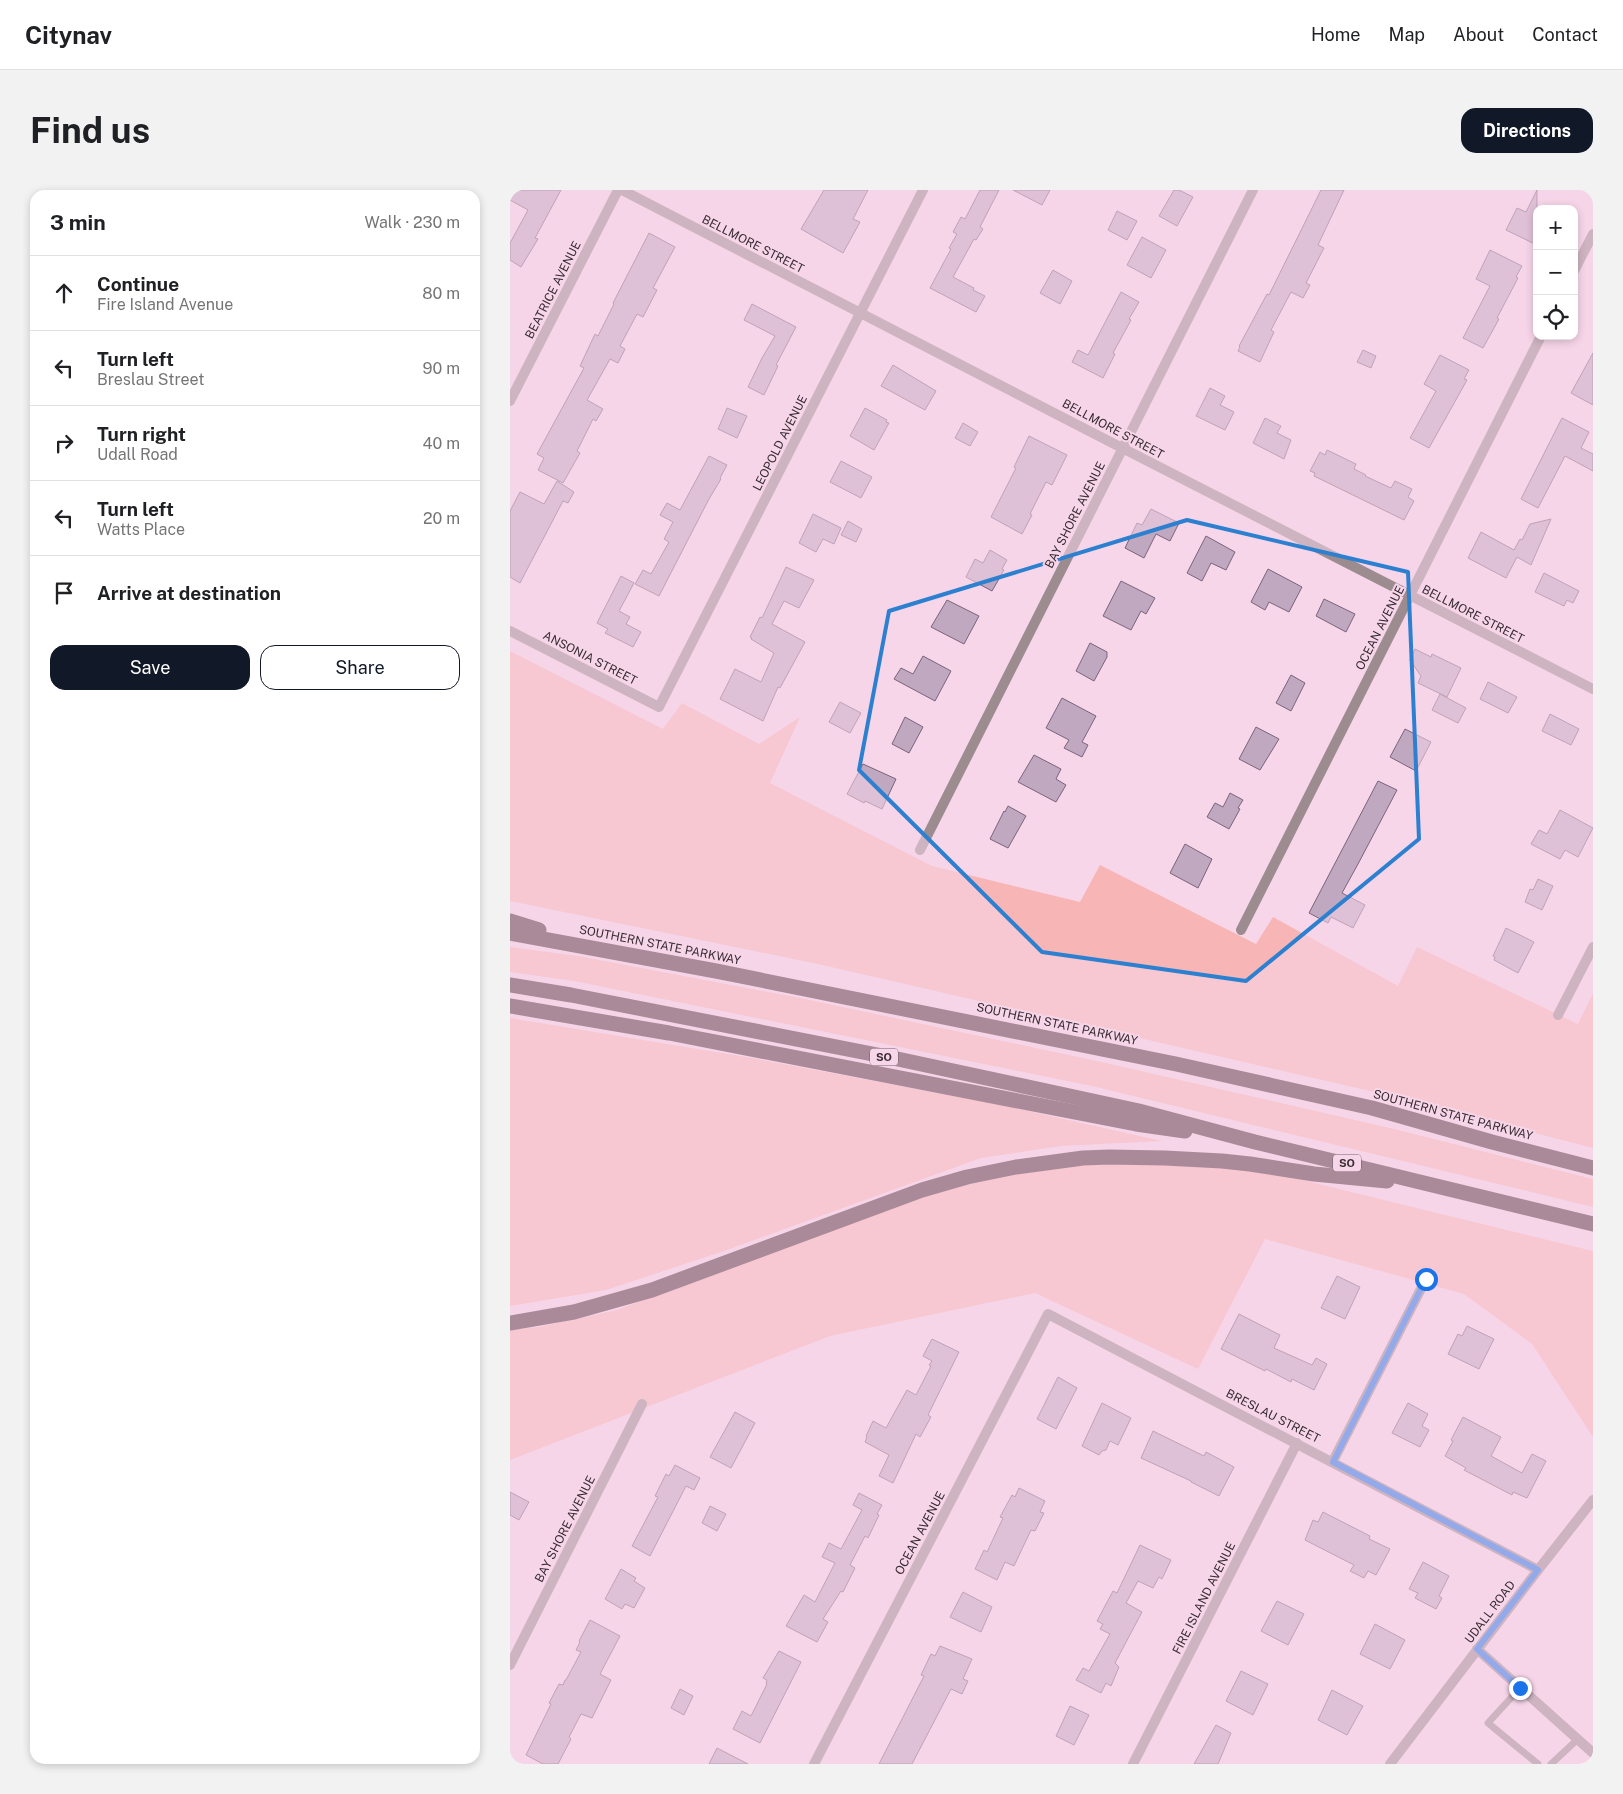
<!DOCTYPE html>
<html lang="en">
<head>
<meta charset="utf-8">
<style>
  body { margin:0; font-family:"Public Sans",sans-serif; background:#f2f2f2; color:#202124 }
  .controls { position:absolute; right:15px; top:15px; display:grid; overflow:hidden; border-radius:10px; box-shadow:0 2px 8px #0003 }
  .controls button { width:45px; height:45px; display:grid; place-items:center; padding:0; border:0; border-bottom:1px solid #e0e0e0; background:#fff; color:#202124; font:25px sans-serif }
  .stop { position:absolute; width:15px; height:15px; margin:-11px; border:4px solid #1a73e8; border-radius:50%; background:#fff }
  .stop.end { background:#1a73e8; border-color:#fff; box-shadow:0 1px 5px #0008 }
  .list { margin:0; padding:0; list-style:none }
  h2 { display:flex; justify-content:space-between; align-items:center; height:65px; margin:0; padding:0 20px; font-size:21px }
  h2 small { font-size:16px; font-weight:400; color:#757577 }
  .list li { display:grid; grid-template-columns:32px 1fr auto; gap:15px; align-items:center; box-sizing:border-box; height:75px; padding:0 20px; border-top:1px solid #e0e0e0 }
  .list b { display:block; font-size:19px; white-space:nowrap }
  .list p { margin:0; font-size:16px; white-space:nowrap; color:#757577 }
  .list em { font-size:16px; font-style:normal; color:#757577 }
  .actions { display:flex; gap:10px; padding:15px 20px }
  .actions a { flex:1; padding:11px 0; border:1px solid #111827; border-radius:15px; text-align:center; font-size:18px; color:#111827 }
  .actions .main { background:#111827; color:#fff }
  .icon { flex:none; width:28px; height:28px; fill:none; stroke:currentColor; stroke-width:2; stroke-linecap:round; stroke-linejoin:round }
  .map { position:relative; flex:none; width:1083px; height:1574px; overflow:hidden; border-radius:15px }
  header { display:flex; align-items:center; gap:30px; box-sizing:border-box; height:70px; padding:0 25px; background:#fff; border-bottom:1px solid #e0e0e0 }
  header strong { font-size:24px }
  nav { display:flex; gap:28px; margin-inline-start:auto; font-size:18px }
  .intro { display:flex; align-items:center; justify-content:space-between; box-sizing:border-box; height:120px; padding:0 30px }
  h1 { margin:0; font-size:35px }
  .button { padding:12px 22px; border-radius:15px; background:#111827; color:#fff; font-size:18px; font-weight:700 }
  main { display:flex; gap:30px; padding:0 30px }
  aside { flex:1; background:#fff; border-radius:15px; box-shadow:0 2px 8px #0003 }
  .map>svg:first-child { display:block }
</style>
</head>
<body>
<header>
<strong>Citynav</strong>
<nav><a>Home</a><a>Map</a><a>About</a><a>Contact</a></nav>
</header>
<div class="intro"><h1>Find us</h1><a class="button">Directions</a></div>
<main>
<aside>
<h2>3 min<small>Walk · 230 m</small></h2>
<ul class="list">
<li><svg class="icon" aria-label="ahead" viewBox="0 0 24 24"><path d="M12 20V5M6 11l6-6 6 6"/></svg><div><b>Continue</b><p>Fire Island Avenue</p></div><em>80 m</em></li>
<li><svg class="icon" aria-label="left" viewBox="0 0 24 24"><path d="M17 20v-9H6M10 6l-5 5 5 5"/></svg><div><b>Turn left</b><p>Breslau Street</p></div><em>90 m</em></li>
<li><svg class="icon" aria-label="right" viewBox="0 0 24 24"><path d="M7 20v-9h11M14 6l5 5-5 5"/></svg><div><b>Turn right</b><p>Udall Road</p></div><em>40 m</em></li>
<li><svg class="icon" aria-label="left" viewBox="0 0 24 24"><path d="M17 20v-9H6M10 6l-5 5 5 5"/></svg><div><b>Turn left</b><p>Watts Place</p></div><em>20 m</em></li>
<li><svg class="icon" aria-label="arrive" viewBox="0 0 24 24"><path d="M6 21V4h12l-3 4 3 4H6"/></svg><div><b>Arrive at destination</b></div></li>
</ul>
<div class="actions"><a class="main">Save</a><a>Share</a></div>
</aside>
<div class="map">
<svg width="1083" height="1574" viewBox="0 0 1083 1574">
  <rect width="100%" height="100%" fill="#f7d6e9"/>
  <!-- green -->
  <g fill="#f7b6b5">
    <path d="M 0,461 L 153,539 L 172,513 L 249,554 L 290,527 L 260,593 L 422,676 L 570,712 L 590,675 L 746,754 L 763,727 L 888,796 L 907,757 L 1068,834 L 1083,803 L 1083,958 L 864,902 L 308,774 L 0,711 Z"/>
    <path d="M 0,757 L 68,766 L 290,808 L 587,871 L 884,939 L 1083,989 L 1083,1017 L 582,896 L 64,791 L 0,782 Z"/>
    <path d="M 0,828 L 242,868 L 496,916 L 652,951 L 551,956 L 471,968 L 214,1061 L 96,1100 L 0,1116 Z"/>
    <path d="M 644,968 L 776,986 L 1083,1061 L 1083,1247 L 1022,1154 L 954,1104 L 755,1049 L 688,1179 L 525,1103 L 320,1146 L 0,1270 L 0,1140 L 29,1137 L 107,1120 L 366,1021 L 493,981 Z"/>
  </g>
  <!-- building -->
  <g fill="#c0a8c1" stroke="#7a647b">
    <path d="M 0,0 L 51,0 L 25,48 L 28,49 L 11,77 L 0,70 L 0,53 L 18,20 L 0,10 Z"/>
    <path d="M 314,0 L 358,0 L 343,29 L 350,32 L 333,63 L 291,39 Z"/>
    <path d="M 470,0 L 489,0 L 470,37 L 473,39 L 466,50 L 464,49 L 443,87 L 464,98 L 463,100 L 475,106 L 466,122 L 420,98 L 441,59 L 439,58 L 447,44 L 443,42 L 451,27 L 455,29 Z"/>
    <path d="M 503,0 L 540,0 L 532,15 Z"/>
    <path d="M 664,0 L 669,0 L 683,7 L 667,36 L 649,26 Z"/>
    <path d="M 811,0 L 834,0 L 808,55 L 814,58 L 796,93 L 800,95 L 793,108 L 781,102 L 761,140 L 764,142 L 750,172 L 728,161 L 730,157 L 729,156 L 757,104 L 759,105 Z"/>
    <path d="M 1027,0 L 1027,55 L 996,40 L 1007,18 L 1016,22 Z"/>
    <path d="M 607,21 L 627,31 L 617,50 L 598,40 Z"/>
    <path d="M 139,43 L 165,57 L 143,98 L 147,100 L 133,127 L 127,124 L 110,156 L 115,159 L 108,173 L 100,169 L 77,210 L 93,219 L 86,231 L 83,229 L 67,261 L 70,263 L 53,293 L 28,280 L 34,268 L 27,264 L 74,178 L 70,176 L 85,144 L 88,146 L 104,114 L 103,113 Z"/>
    <path d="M 632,47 L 656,60 L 641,88 L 617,75 Z"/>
    <path d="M 980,60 L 1012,76 L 1006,87 L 1008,88 L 987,128 L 989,129 L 973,158 L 953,148 L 980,96 L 966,89 Z"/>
    <path d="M 543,80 L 562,91 L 550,114 L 530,103 Z"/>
    <path d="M 611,102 L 629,112 L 619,129 L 621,130 L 603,163 L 605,164 L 593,188 L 562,172 L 568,160 L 578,165 Z"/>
    <path d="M 242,114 L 286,137 L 266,175 L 268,176 L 254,205 L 238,197 L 252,168 L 265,146 L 234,130 Z"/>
    <path d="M 853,160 L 866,166 L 861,178 L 847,172 Z"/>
    <path d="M 1083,163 L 1083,215 L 1061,203 Z"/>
    <path d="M 930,165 L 959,180 L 954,189 L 957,190 L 919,258 L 900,248 L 926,201 L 914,194 Z"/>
    <path d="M 383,175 L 426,201 L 415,220 L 371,196 Z"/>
    <path d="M 700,198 L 715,206 L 710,215 L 724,222 L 715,240 L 686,226 Z"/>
    <path d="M 217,218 L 237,226 L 227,248 L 208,239 Z"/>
    <path d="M 355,218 L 377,230 L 376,232 L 379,233 L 364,260 L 340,246 Z"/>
    <path d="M 755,228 L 771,236 L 767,243 L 781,250 L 774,269 L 743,253 Z"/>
    <path d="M 1052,228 L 1079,242 L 1071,258 L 1083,264 L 1083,281 L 1055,266 L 1028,318 L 1011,309 Z"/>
    <path d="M 453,233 L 468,242 L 460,256 L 445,248 Z"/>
    <path d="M 519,246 L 557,265 L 542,295 L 536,292 L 520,324 L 522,325 L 512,344 L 481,327 L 506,278 L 504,277 Z"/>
    <path d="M 817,260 L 846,274 L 844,279 L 856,285 L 855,286 L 881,298 L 885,291 L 902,299 L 898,307 L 904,311 L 894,330 L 804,286 L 805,283 L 800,281 L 810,262 L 815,265 Z"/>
    <path d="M 199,266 L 217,275 L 210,288 L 211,289 L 199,309 L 149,406 L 125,394 L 133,380 L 141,384 L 159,352 L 154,349 L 163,332 L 150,325 L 157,313 L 170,320 Z"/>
    <path d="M 331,271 L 362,287 L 351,308 L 320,292 Z"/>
    <path d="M 47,291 L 64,302 L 58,313 L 53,311 L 10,393 L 0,387 L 0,321 L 10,302 L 34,314 Z"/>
    <path d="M 641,319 L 669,333 L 660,351 L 646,344 L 634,368 L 615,358 L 627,333 L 632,335 Z"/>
    <path d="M 303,324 L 331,338 L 324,354 L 313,349 L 306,362 L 289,353 Z"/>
    <path d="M 1041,329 L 1021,375 L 1007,367 L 996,388 L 958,368 L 971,342 L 1004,360 L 1010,349 L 1012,350 L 1020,334 Z"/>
    <path d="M 338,331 L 352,339 L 346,352 L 331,345 Z"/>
    <path d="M 696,346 L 725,362 L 716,380 L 701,373 L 692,391 L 677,383 Z"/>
    <path d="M 480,360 L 497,370 L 492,379 L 494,380 L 482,401 L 456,387 L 465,369 L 473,373 Z"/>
    <path d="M 276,377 L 304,390 L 289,418 L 274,411 L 262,434 L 295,452 L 270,498 L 268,497 L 253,531 L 210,509 L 225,479 L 251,492 L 264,463 L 241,449 L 242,448 L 240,447 L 250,427 L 252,428 Z"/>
    <path d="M 758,379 L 792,397 L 779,422 L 759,412 L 755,420 L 741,412 Z"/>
    <path d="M 1034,383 L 1069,401 L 1063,413 L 1057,410 L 1054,416 L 1025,402 Z"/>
    <path d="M 111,386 L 124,393 L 109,421 L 120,427 L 116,434 L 131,442 L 123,457 L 95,443 L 98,439 L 87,433 Z"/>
    <path d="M 611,391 L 645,408 L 636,424 L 631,421 L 621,440 L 593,426 Z"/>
    <path d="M 814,409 L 845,424 L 836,442 L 806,426 Z"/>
    <path d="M 437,410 L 469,426 L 454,454 L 421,437 Z"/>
    <path d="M 580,453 L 597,462 L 597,467 L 584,491 L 566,481 Z"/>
    <path d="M 905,459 L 921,467 L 922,464 L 951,478 L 937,507 L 908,493 L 911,486 L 900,470 Z"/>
    <path d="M 413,466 L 441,481 L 425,511 L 384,489 L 391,478 L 403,484 Z"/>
    <path d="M 781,485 L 795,493 L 781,521 L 766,513 Z"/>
    <path d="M 978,492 L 1007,507 L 998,523 L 970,509 Z"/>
    <path d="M 930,504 L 956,518 L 948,533 L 922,520 Z"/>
    <path d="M 552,508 L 586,526 L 572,552 L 578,555 L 572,567 L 554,558 L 559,550 L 536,538 Z"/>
    <path d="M 330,512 L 351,523 L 340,543 L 319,532 Z"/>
    <path d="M 1040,524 L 1069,539 L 1061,555 L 1032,541 Z"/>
    <path d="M 395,527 L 413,537 L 399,563 L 382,554 Z"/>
    <path d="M 746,537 L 769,549 L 750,580 L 729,569 Z"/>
    <path d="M 895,539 L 921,552 L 906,581 L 880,567 Z"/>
    <path d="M 524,565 L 551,579 L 546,589 L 556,595 L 546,612 L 508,592 Z"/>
    <path d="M 353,574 L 386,589 L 372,619 L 355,611 L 354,613 L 337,604 Z"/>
    <path d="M 868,591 L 887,600 L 848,674 L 832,703 L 855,715 L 843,738 L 821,727 L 818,733 L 799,723 Z"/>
    <path d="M 720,603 L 733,610 L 728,618 L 730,619 L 719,639 L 697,627 L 705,613 L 713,617 Z"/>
    <path d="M 498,616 L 516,626 L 498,658 L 480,649 L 494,621 L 495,622 Z"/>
    <path d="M 1050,620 L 1083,638 L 1068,667 L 1055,660 L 1050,669 L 1021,654 L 1029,640 L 1037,644 Z"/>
    <path d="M 675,654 L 702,669 L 688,698 L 660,683 Z"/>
    <path d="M 1028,689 L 1043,696 L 1032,720 L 1015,712 L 1020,699 L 1023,700 Z"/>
    <path d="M 996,738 L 1024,752 L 1008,783 L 984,770 L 985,767 L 983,766 Z"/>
    <path d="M 827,1086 L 850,1097 L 835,1129 L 811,1118 Z"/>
    <path d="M 729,1124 L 770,1145 L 764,1158 L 802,1175 L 806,1168 L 817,1174 L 804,1200 L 782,1189 L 781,1192 L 756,1179 L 755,1181 L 711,1159 Z"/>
    <path d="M 957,1136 L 984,1149 L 969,1179 L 938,1164 L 948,1144 L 952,1146 Z"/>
    <path d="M 422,1149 L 449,1162 L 418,1225 L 421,1227 L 410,1247 L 406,1244 L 383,1293 L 369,1286 L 379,1265 L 355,1252 L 357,1247 L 356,1246 L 363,1231 L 376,1238 L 397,1200 L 406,1205 L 421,1176 L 419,1175 L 422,1171 L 413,1166 Z"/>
    <path d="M 548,1187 L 567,1198 L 546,1239 L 527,1229 Z"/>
    <path d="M 592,1213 L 621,1228 L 608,1255 L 600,1251 L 596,1260 L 592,1261 L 589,1265 L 572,1256 Z"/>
    <path d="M 898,1213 L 918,1224 L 912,1236 L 919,1240 L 910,1257 L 882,1243 Z"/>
    <path d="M 225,1222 L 245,1233 L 221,1278 L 200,1267 Z"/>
    <path d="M 953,1227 L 991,1247 L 981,1266 L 1012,1283 L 1022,1264 L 1036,1271 L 1017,1308 L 1003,1302 L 1002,1305 L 954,1280 L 956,1278 L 935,1266 L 943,1251 L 941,1250 Z"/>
    <path d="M 643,1241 L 694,1266 L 696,1262 L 724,1277 L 709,1306 L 681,1292 L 681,1291 L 631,1268 Z"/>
    <path d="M 165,1275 L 190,1288 L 184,1300 L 176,1296 L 140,1366 L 122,1356 L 148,1307 L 145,1306 L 156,1284 L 159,1286 Z"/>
    <path d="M 509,1298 L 535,1311 L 530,1322 L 534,1323 L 525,1341 L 521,1340 L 504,1376 L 495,1372 L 487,1390 L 465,1379 L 474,1360 L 477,1362 L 493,1328 L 490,1327 L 502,1305 L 505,1307 Z"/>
    <path d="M 0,1302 L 19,1312 L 9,1330 L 0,1325 Z"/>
    <path d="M 349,1303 L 372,1315 L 367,1324 L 369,1325 L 358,1348 L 355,1346 L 340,1375 L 345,1378 L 333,1402 L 331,1401 L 313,1429 L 318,1432 L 307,1452 L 276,1436 L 294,1405 L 305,1412 L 325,1373 L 312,1367 L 319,1353 L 331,1359 L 352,1320 L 343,1315 Z"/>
    <path d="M 200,1316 L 216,1324 L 207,1341 L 192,1333 Z"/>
    <path d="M 813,1322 L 860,1346 L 859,1349 L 880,1359 L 866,1385 L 858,1381 L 854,1388 L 840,1381 L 844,1375 L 795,1350 L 803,1330 L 808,1332 Z"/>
    <path d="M 630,1355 L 661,1370 L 652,1389 L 649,1387 L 643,1398 L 628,1391 L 616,1413 L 632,1422 L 605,1473 L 609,1477 L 601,1496 L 596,1493 L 591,1503 L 566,1490 L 573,1478 L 579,1481 L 600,1444 L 590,1439 L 593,1434 L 587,1431 L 603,1401 L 607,1403 Z"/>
    <path d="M 913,1372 L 939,1386 L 929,1406 L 932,1408 L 926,1419 L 905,1408 L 908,1403 L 899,1399 Z"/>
    <path d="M 111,1379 L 126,1388 L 124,1391 L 135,1398 L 124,1418 L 115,1414 L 112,1419 L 95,1409 Z"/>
    <path d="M 453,1402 L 482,1417 L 471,1442 L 440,1427 Z"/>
    <path d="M 767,1411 L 794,1424 L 778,1455 L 751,1441 Z"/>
    <path d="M 80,1430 L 110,1446 L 90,1484 L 101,1490 L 82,1528 L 71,1524 L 59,1547 L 61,1549 L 48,1574 L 33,1574 L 16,1565 L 41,1514 L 39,1513 L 49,1494 L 53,1495 L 55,1490 L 56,1490 L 71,1462 L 66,1460 L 70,1452 L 69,1451 Z"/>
    <path d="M 865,1434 L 895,1450 L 880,1479 L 850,1464 Z"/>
    <path d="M 430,1456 L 462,1469 L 453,1489 L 458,1491 L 452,1504 L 441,1499 L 402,1574 L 369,1574 L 414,1486 L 411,1485 L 421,1464 L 425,1466 Z"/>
    <path d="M 269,1461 L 291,1472 L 250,1553 L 223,1539 L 232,1521 L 241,1526 L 257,1494 L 256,1493 L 257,1490 L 253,1488 Z"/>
    <path d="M 731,1481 L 758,1494 L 743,1525 L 716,1511 Z"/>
    <path d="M 170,1499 L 183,1506 L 174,1525 L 161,1518 Z"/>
    <path d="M 822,1500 L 853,1516 L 837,1545 L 808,1530 Z"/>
    <path d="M 560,1516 L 579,1525 L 564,1555 L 546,1546 Z"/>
    <path d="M 706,1535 L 721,1543 L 708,1574 L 684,1574 Z"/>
    <path d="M 207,1558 L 238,1574 L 199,1574 Z"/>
  </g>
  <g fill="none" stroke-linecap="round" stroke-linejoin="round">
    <!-- service -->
    <g stroke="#9c8c90" stroke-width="7">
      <path d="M 1010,1498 L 978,1533 L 1028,1574"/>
      <path d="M 1041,1574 L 1068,1549"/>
    </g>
    <!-- minor -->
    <g stroke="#9c8c90" stroke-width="10">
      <path d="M 112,0 C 435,167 759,334 1083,499"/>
      <path d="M 1064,81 L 1083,44"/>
      <path d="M 0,211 L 108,0"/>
      <path d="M 0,441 L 149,517 L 413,0"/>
      <path d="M 410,660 L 743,0"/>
      <path d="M 731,740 L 1031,146"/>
      <path d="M 1048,825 L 1083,757"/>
      <path d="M 823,1271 L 916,1089"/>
      <path d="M 967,1459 L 1083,1563"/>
      <path d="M 0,1475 L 132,1214"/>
      <path d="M 304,1574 L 538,1124 L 1028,1380"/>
      <path d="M 623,1574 L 787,1253"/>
    </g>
    <!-- tertiary -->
    <path stroke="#9c8c90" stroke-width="10" d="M 880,1574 L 1028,1380 L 1083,1310"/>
    <!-- motorway -->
    <g stroke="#4d3038" stroke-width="15">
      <path d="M 0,731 L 29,740"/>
      <path d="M 0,743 L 206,781 L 666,874 L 862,918 L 982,952 L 1083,978"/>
      <path d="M 0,795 L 61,805 L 383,868 L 629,921 L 745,952 L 1083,1034"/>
      <path d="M 0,816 L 159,843 L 626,934 L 675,941"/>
      <path d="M 0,1133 L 64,1122 L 142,1100 L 412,1000 L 457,987 L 506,977 L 573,968 L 599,967 L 655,968 L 712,971 L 740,974 L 804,984 L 877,991"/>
    </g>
  </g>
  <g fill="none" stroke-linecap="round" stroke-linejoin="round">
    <!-- route -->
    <path stroke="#1a73e8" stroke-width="6" d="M 916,1089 L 823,1272 L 1028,1380 L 967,1459 L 1010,1498"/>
  </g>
  <!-- marked area -->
  <path d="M0 0H1083V1574H0ZM 677,330 L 898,382 L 909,649 L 736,791 L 532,762 L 349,580 L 379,421 Z" fill="#f7d6e9" fill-opacity=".55" fill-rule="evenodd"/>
  <path fill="none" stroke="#2d80cf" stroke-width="4" stroke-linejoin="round" d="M 677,330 L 898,382 L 909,649 L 736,791 L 532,762 L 349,580 L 379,421 Z"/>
  <g text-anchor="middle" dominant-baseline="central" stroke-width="4" stroke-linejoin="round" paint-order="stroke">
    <!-- shield labels -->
    <g fill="#f7d6e9" stroke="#715f6a" stroke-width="1">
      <rect x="360" y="858.5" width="28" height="17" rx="4"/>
      <rect x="823" y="964.5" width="28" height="17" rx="4"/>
    </g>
    <g font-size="11" font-weight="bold" fill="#382c33">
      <text x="374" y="867">SO</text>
      <text x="837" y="973">SO</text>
    </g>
    <!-- street labels -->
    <g font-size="12" fill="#382c33" stroke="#f7d6e9">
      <text transform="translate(243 54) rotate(27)">BELLMORE STREET</text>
      <text transform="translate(43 100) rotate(-63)">BEATRICE AVENUE</text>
      <text transform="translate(603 239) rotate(28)">BELLMORE STREET</text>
      <text transform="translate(270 253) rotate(-63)">LEOPOLD AVENUE</text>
      <text transform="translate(565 325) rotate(-63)">BAY SHORE AVENUE</text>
      <text transform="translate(963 424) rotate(27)">BELLMORE STREET</text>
      <text transform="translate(870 438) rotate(-63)">OCEAN AVENUE</text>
      <text transform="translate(80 468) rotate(27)">ANSONIA STREET</text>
      <text transform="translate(150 755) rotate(11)">SOUTHERN STATE PARKWAY</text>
      <text transform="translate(547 834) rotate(12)">SOUTHERN STATE PARKWAY</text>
      <text transform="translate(943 925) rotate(15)">SOUTHERN STATE PARKWAY</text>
      <text transform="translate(763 1226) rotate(27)">BRESLAU STREET</text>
      <text transform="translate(55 1339) rotate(-63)">BAY SHORE AVENUE</text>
      <text transform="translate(410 1343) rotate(-62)">OCEAN AVENUE</text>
      <text transform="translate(694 1408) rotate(-63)">FIRE ISLAND AVENUE</text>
      <text transform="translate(980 1422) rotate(-53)">UDALL ROAD</text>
    </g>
  </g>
</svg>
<div class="controls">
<button>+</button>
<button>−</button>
<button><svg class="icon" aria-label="locate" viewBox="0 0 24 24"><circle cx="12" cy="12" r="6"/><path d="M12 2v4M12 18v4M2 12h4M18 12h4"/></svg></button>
</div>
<div class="stop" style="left:916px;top:1089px"></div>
<div class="stop end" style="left:1010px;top:1498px"></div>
</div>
</main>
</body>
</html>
